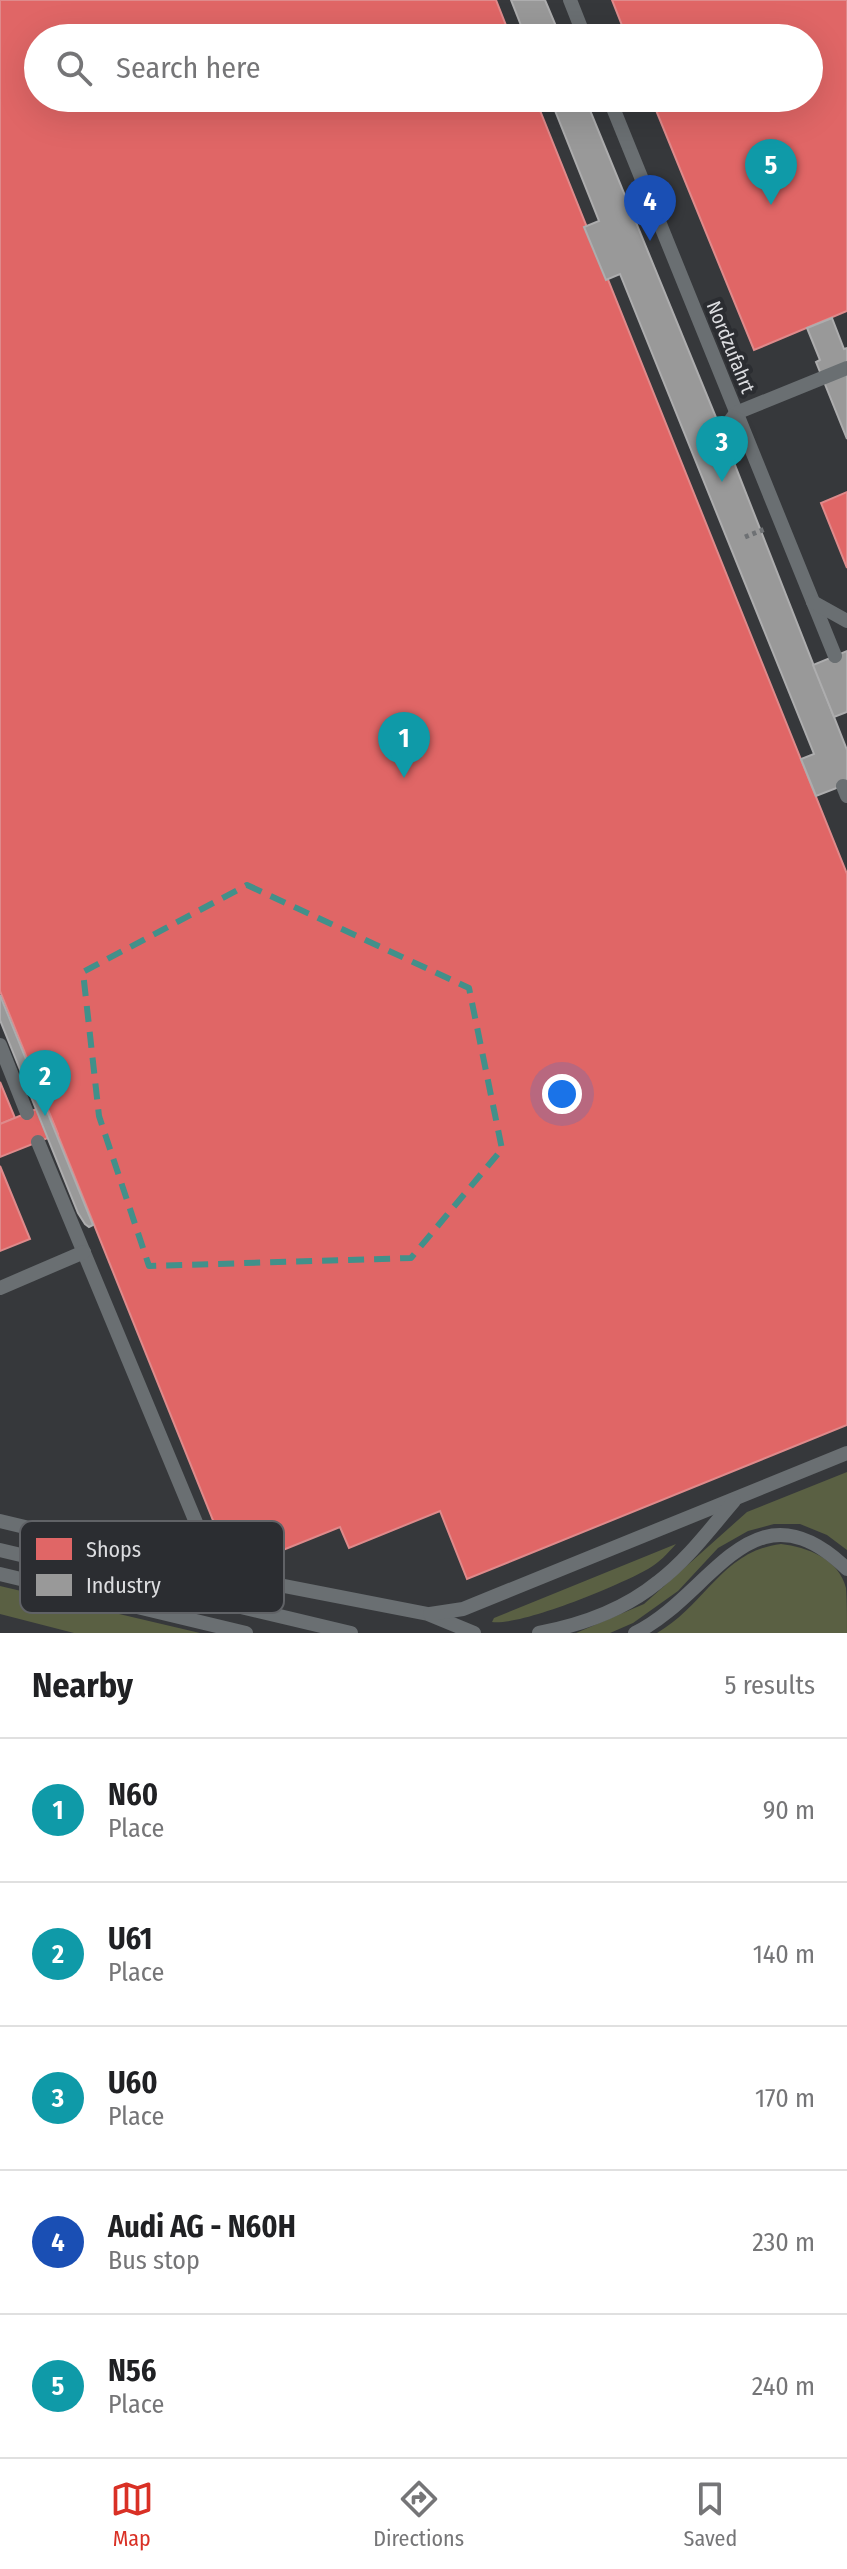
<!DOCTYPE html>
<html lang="en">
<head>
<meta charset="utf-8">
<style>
  body { margin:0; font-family:"Fira Sans Condensed",sans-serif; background:#f6f6f6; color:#202124 }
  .you { position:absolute; left:562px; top:1094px; width:28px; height:28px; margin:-20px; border:6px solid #fff; border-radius:50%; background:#1a73e8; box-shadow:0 0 0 12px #1a73e833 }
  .badge { display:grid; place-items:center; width:52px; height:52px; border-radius:50%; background:#d93025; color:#fff; font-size:26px; font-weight:700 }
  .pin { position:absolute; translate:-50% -66px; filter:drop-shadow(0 2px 4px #0008) }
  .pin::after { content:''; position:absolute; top:42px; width:28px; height:24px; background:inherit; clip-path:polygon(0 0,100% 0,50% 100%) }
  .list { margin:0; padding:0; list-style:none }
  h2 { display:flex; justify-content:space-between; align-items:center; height:104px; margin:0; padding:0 32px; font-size:34px }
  h2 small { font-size:26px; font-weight:400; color:#757577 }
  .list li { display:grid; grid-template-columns:52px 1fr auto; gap:24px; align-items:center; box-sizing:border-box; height:144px; padding:0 32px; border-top:2px solid #e0e0e0 }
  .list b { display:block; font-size:30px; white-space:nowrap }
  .list p { margin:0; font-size:26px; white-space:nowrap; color:#757577 }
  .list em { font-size:26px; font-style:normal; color:#757577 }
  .icon { flex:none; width:44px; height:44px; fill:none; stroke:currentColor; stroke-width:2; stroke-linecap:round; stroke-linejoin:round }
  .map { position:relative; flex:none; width:847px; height:1633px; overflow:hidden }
  .search { position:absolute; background:#fff; box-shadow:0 8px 32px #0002; left:24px; right:24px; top:24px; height:88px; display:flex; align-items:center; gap:20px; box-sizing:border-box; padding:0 28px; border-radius:44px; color:#757577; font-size:30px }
  .sheet { height:824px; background:#fff }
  nav { display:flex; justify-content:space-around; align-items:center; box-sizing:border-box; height:112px; border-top:2px solid #e0e0e0; background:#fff; font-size:22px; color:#757577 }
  nav a { display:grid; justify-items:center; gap:4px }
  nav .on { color:#d93025 }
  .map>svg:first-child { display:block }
</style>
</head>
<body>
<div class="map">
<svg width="847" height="1633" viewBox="0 0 847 1633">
  <rect width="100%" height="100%" fill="#36383b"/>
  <!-- green -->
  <g fill="#5a6043">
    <path d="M 847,1472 L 847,1550 L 827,1535 L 800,1524 L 774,1524 L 748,1531 L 718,1548 L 678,1591 L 633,1623 L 610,1633 L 576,1633 L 644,1604 L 747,1512 Z"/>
    <path d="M 676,1544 C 668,1553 659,1563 648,1569 C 620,1585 522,1626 492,1622 L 494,1618 Z"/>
    <path d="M 781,1544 C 807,1547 839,1559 846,1588 C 847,1601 847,1619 847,1633 L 657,1633 C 705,1606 722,1551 781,1544 Z"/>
    <path d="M 0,1586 L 200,1633 L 74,1633 L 0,1614 Z"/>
  </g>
  <!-- shops -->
  <g fill="#e06666" stroke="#df8a8b" stroke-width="2">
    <path d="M 0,0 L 496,0 L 511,38 L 38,38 L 38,98 L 535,98 L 847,874 L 847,1425 L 467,1579 L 440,1511 L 349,1548 L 340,1527 L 233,1570 L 0,991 Z"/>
    <path d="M 612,0 L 847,0 L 847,311 L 754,350 L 651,98 L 809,98 L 809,38 L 627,38 Z"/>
    <path d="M 847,492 L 847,568 L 821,503 Z"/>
    <path d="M 0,1082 L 15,1118 L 0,1124 Z"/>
    <path d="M 46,1105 L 58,1134 L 0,1157 L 0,1124 Z"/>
    <path d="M 0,1166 L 30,1239 L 0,1251 Z"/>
  </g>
  <!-- industry -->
  <g fill="#999" stroke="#adadae" stroke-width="2">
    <path d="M 511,0 L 545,0 L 561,38 L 526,38 Z"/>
    <path d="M 550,98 L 585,98 L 722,432 L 847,750 L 847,784 L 816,796 L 801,759 L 814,754 L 620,274 L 606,280 L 584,227 L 599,221 Z"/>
    <path d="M 832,318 L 844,349 L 847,348 L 847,439 L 816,362 L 820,360 L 807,328 Z"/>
    <path d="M 847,651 L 847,712 L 834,717 L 813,665 Z"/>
    <path d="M 0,995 L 93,1225 L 89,1227 L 85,1224 L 78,1213 L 0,1020 Z"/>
  </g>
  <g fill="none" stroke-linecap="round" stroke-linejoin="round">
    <!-- path -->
    <path stroke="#6e7174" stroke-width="5" stroke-dasharray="4 4" stroke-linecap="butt" d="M 745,537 L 765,529"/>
    <!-- service -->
    <g stroke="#6a6f72" stroke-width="14">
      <path d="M 570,0 L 585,38"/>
      <path d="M 609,98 L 835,656"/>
      <path d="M 722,432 L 736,413 L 847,368"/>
      <path d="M 813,602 L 847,621"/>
      <path d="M 843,786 L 847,796"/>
      <path d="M 0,1045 L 27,1113"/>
      <path d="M 38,1142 L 217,1573"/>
      <path d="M 0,1288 L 84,1252"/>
      <path d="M 0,1521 L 217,1573 L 428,1614 L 474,1633"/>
      <path d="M 0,1550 L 351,1633"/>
      <path d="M 0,1574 L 246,1633"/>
      <path d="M 430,1614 L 463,1609 L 847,1453"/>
      <path d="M 539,1633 C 581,1625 625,1609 658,1582 C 687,1560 710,1529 734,1501"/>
      <path d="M 635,1633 C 712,1596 752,1477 847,1569"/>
    </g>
  </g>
  <!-- marked area -->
  <path fill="none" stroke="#42908a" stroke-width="6" stroke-dasharray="16 10" stroke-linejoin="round" d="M 247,885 L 469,988 L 502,1149 L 411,1258 L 149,1266 L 99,1116 L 83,972 Z"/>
  <g text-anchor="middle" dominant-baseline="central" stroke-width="8" stroke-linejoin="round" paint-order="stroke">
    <!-- street labels -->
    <g font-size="20" fill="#dcdde0" stroke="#2b2d31">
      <text transform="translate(731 347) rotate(68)">Nordzufahrt</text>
    </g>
  </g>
  <!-- legend -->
  <rect x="20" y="1521" width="264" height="92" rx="12" fill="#2b2d31" stroke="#606266" stroke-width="2"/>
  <rect x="36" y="1538" width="36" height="22" fill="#e06666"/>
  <rect x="36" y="1574" width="36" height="22" fill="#999"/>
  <g font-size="22" fill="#dcdde0">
    <text x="86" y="1557">Shops</text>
    <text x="86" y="1593">Industry</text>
  </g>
</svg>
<div class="you"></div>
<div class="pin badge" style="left:404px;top:778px;background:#0f9aa8">1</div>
<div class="pin badge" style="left:45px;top:1116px;background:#0f9aa8">2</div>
<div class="pin badge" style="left:722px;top:482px;background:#0f9aa8">3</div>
<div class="pin badge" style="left:650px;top:241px;background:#1a4fb4">4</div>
<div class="pin badge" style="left:771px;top:205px;background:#0f9aa8">5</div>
<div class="search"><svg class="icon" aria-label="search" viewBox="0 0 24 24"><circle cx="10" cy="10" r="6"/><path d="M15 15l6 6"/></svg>Search here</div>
</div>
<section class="sheet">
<h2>Nearby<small>5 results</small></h2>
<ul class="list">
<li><span class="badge" style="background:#0f9aa8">1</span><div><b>N60</b><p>Place</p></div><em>90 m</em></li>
<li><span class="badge" style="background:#0f9aa8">2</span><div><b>U61</b><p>Place</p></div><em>140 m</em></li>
<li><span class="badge" style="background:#0f9aa8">3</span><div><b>U60</b><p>Place</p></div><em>170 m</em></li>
<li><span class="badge" style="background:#1a4fb4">4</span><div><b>Audi AG - N60H</b><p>Bus stop</p></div><em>230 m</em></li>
<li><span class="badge" style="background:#0f9aa8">5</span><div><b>N56</b><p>Place</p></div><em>240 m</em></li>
</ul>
</section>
<nav>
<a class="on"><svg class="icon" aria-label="map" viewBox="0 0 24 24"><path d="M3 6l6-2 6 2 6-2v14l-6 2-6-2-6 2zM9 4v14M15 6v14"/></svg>Map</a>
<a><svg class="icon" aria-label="directions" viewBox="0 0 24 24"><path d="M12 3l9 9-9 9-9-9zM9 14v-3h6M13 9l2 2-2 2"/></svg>Directions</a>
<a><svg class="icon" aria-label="saved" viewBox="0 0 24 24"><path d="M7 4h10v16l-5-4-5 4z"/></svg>Saved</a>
</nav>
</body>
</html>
